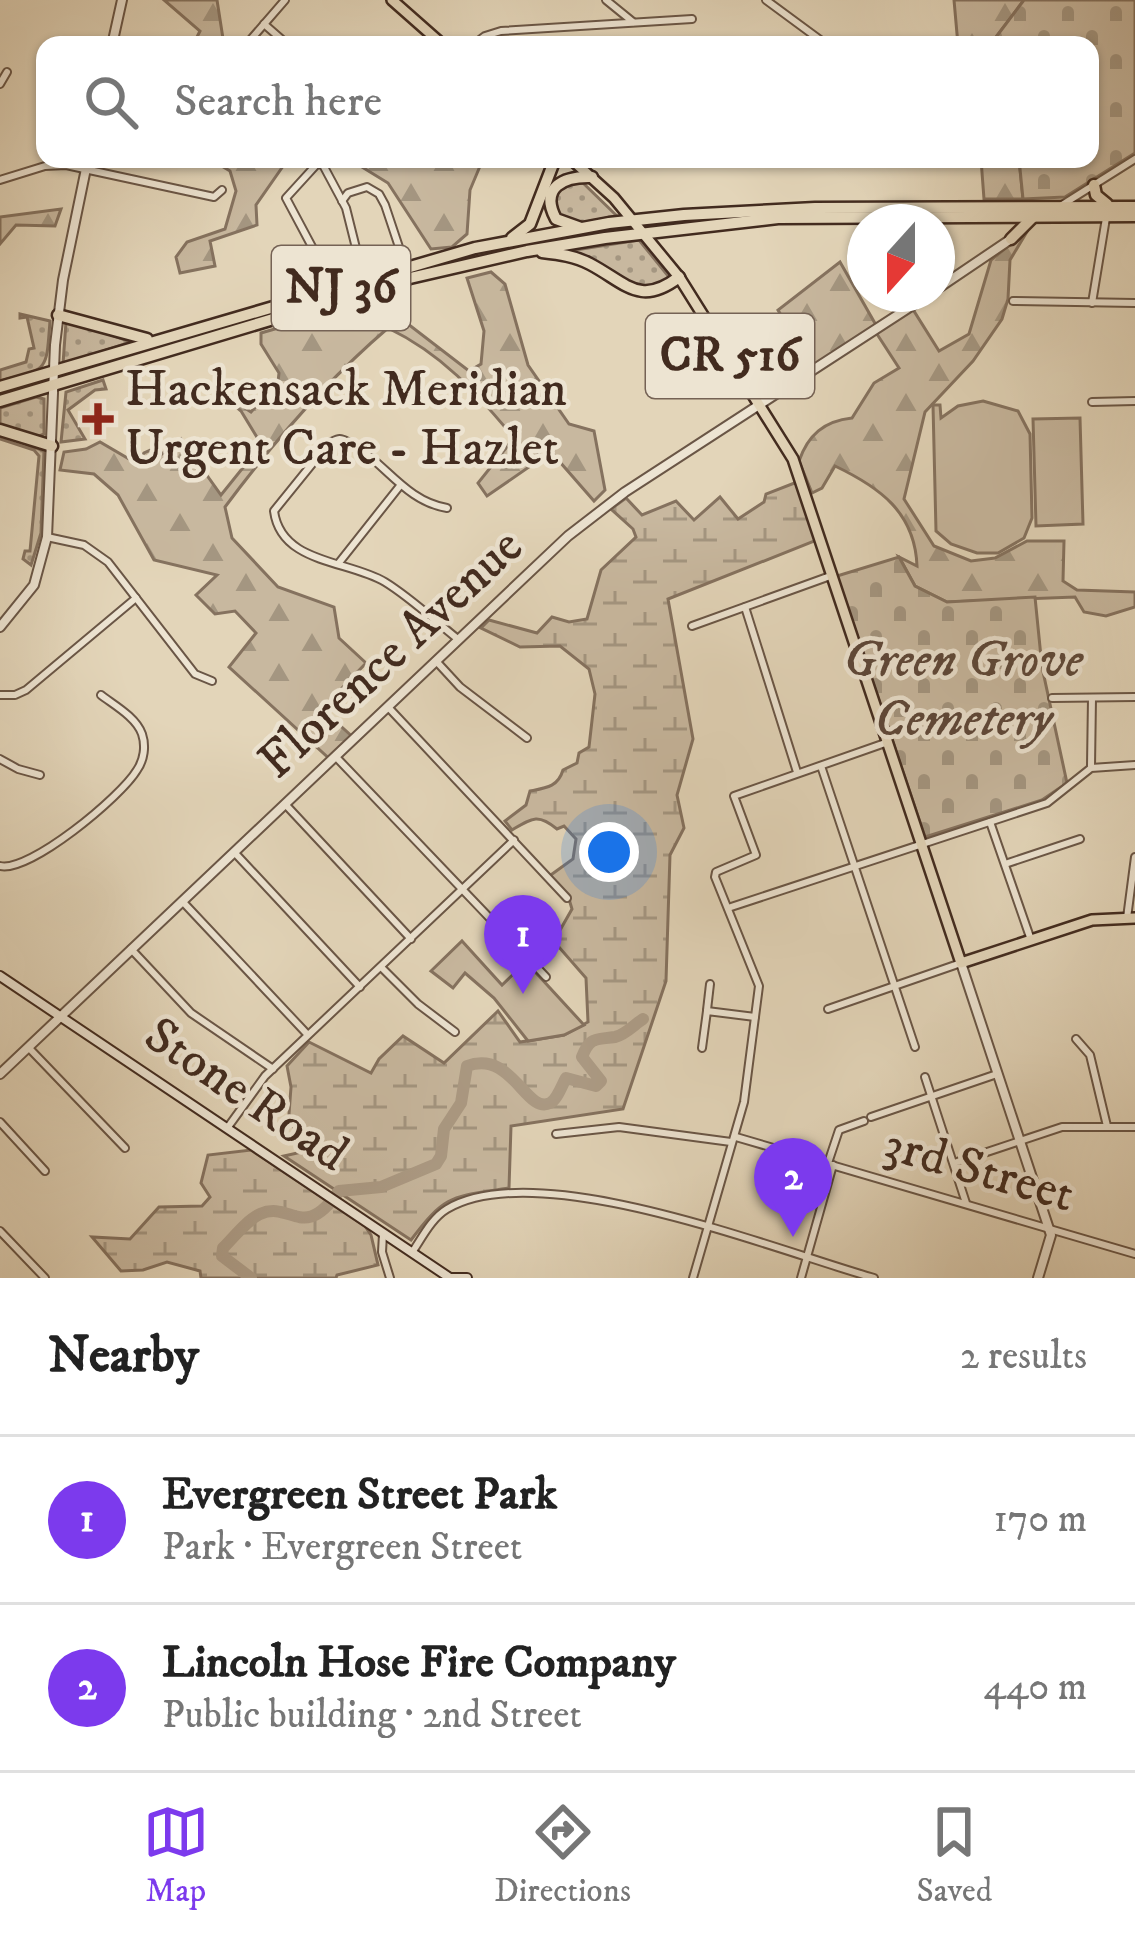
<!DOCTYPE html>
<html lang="en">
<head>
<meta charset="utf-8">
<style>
  body { margin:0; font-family:"IM FELL DW Pica",serif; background:#f2f2f2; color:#222 }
  .compass { position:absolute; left:847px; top:204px; width:108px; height:108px; border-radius:50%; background:#fff; box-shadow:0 3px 9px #0004; rotate:201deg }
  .you { position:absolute; left:609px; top:852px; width:42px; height:42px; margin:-30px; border:9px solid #fff; border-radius:50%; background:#1a73e8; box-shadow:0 0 0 18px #1a73e833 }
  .badge { display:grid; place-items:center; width:78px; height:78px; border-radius:50%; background:#7c3aed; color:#fff; font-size:39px; font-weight:700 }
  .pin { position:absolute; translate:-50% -99px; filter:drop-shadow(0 3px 6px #0008) }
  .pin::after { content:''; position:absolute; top:63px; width:42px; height:36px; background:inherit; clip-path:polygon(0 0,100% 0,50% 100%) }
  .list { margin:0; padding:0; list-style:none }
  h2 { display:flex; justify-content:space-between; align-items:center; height:156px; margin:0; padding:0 48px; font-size:51px }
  h2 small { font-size:39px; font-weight:400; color:#767676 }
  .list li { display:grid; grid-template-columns:78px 1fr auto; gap:36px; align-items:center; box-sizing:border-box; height:168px; padding:0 48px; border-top:3px solid #e0e0e0 }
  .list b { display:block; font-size:45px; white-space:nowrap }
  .list p { margin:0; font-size:39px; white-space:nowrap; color:#767676 }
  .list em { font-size:39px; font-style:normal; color:#767676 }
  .icon { flex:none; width:66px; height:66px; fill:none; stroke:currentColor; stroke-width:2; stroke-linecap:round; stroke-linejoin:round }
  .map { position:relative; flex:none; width:1135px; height:1278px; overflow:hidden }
  .search { position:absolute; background:#fff; box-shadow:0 3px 9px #0004; left:36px; right:36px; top:36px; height:132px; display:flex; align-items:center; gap:30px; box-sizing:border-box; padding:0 42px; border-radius:24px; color:#767676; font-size:45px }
  .sheet { height:492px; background:#fff }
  nav { display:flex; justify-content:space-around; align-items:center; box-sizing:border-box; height:168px; border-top:3px solid #e0e0e0; background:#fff; font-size:33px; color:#767676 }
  nav a { display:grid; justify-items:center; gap:6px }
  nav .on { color:#7c3aed }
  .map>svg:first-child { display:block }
</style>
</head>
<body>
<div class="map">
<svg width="1135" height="1278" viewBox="0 0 1135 1278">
  <defs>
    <pattern id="grass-dots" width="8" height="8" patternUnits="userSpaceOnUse" patternTransform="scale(3)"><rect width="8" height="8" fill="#c8b89f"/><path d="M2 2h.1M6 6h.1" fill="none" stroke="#a49681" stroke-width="1.8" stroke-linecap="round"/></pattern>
    <pattern id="forest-firs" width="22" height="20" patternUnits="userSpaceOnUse" patternTransform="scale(3)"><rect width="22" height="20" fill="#c8b89f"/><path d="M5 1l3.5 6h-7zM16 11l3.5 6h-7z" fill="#a49681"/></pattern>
    <pattern id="wetland-marsh" width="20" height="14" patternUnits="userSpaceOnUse" patternTransform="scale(3)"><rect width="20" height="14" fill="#c8b89f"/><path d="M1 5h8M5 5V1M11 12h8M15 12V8" fill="none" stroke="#a49681"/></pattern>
    <pattern id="cemetery-stones" width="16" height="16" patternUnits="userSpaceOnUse" patternTransform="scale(3)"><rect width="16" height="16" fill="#c8b89f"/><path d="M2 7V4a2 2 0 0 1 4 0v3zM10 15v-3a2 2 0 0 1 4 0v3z" fill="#a49681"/></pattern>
  </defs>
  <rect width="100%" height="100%" fill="#e3d5b9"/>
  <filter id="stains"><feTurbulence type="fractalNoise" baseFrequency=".00167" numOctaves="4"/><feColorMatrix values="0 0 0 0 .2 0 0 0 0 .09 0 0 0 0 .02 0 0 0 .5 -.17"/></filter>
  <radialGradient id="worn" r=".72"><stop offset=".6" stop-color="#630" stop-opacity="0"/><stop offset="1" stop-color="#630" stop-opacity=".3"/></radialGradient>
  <!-- grass -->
  <g fill="url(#grass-dots)" stroke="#85725f" stroke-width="3">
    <path d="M 581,181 L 617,216 L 580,223 L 559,218 L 554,194 L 557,187 Z"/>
    <path d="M 639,240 L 669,277 L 666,283 L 644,290 L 569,251 Z"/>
    <path d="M 20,314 L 50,321 C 46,373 49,368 0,381 L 0,370 L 26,362 L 29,349 L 34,348 L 27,317 L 20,318 Z"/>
    <path d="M 66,322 L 75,322 L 131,342 L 63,364 Z"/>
    <path d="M 103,380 L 106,389 L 95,390 L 68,410 L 85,439 L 61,442 L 66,392 Z"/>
    <path d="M 36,397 L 44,399 L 44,434 L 37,437 L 0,427 L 0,408 Z"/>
    <path d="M 0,434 L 44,451 L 41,533 L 31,565 L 23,559 L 25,551 L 30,551 L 39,456 L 34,450 L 0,439 Z"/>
  </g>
  <!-- forest -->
  <g fill="url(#forest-firs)" stroke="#85725f" stroke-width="3">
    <path d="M 164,0 L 217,0 L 224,45 L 193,45 L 200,31 Z"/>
    <path d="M 954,0 L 1024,0 L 990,45 L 958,45 Z"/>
    <path d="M 210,159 L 288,159 L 256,205 L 257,225 L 210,241 L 215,266 L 180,273 L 176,257 L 187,242 L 225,229 L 236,191 L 230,171 Z"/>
    <path d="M 349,159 L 483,159 L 470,190 L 467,234 L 452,247 L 431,249 L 388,183 Z"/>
    <path d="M 981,159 L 1019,159 L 1023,199 L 984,199 Z"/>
    <path d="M 61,209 L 55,226 L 16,225 L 0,244 L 0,217 Z"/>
    <path d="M 1028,230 L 1010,260 L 1008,299 L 1002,319 L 973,361 L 925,412 L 904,499 L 934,546 L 971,561 L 995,558 L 1027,541 L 1064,541 L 1063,581 L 1077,590 L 1135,592 L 1135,607 L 1106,616 L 1084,612 L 1075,597 L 947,602 L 915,586 L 899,557 L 917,566 C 915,512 879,487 835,466 L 822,488 L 812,493 L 799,461 C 808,435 824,421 852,418 L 874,383 L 899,368 L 875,331 L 814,370 L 778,310 L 840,262 L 876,325 L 912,308 L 939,351 L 969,334 L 991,260 Z"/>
    <path d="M 491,272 L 505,284 L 528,365 L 569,424 L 594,431 L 605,490 L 594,501 L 545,445 L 529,467 L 487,496 L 478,483 L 514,438 C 476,392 442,354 388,328 C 325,382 274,441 225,507 L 232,538 L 278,587 L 334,607 L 339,638 L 366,663 L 322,709 L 356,740 L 333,762 L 229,667 L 256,633 L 235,611 L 215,614 L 196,595 L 217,575 L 154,560 L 118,495 L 94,474 L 60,470 L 64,452 L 86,449 L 100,442 L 136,463 L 144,453 L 153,449 L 158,457 L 181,439 L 221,495 L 250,459 L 258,439 L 241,411 L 212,386 L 251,412 L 278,382 L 279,373 L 261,344 L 261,333 L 368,302 L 408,324 L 469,371 L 481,364 L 484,331 L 467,278 Z"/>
  </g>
  <!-- wetland -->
  <g fill="url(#wetland-marsh)" stroke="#85725f" stroke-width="3">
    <path d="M 797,482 L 817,540 L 668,599 L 693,739 L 677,795 L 684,828 L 670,855 L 666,981 L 623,1109 L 511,1126 L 509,1188 C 453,1197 446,1193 411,1240 L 284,1156 L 302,1152 L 289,1114 L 291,1087 L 287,1066 L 309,1042 L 371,1073 L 379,1059 L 403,1036 L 444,1063 L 498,1011 L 520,1042 L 564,1035 L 588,1022 L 586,978 L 558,946 L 559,932 L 572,909 L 569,899 L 548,877 L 573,859 L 576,839 L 564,826 L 557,829 C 538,813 532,818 512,830 L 505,821 L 526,805 L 530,791 C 546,788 558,787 563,770 L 577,763 L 579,753 L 589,747 L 595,694 L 589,669 L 560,646 L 520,647 L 481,628 L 489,620 L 537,633 L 552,617 L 569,622 L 587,619 L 601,570 L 636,537 L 633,529 L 611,509 L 626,498 L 642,515 L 676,501 L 694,520 L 720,497 L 738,519 L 764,502 L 766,494 Z"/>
    <path d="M 251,1150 L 365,1226 L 371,1235 L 378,1265 L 337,1275 L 336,1278 L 201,1278 L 200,1271 L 167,1262 L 143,1270 L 121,1271 L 92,1237 L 130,1239 L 159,1207 L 202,1206 L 210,1197 L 201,1183 L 208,1155 Z"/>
  </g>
  <!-- cemetery -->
  <g fill="url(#cemetery-stones)" stroke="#85725f" stroke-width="3">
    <path d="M 1024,0 L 1135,0 L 1135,153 L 1065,197 L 1023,199 L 1019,159 L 1090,159 L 1090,45 L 990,45 Z"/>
    <path d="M 899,557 L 915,586 L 947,602 L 1035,597 L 1042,667 L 1067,783 L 1042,800 L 925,837 L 837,576 Z"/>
  </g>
  <!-- park -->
  <g fill="#c8b89f" stroke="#85725f" stroke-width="3">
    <path d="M 983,401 L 1018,411 L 1030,434 L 1032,518 L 1024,538 L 998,553 L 977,553 L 951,544 L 936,531 L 933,405 L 940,405 L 941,418 L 958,406 Z"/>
    <path d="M 1080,418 L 1083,524 L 1036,526 L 1033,419 Z"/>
    <path d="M 462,941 L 502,985 L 526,962 L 584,1025 L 564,1035 L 528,1041 L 494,998 L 465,973 L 453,988 L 431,971 Z"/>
  </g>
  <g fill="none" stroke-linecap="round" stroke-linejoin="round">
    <!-- river -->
    <path stroke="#ac9b85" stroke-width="12" d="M 251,1278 L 222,1256 L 223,1248 C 234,1237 246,1221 260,1214 C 291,1200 303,1243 339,1191 L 381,1187 L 436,1164 L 441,1156 L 444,1129 L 461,1103 L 467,1066 C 512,1049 526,1115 550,1103 C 557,1100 562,1085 566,1078 L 596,1086 L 601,1081 L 582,1057 C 590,1036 596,1040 615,1037 C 625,1035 635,1024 643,1019"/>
    <!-- minor casing -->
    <g stroke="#6a5646" stroke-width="10">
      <g id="minor">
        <path d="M 606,0 L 633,22"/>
        <path d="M 766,0 L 827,45"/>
        <path d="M 264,24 L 288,45"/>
        <path d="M 246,45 L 285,0"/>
        <path d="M 473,45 L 485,36 L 501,31 L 692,19"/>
        <path d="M 0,84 L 7,72"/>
        <path d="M 0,180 L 45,166 L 66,165 L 214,197 L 222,190"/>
        <path d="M 342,201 L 348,193 L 367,187 L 379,194 L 385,205 L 406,268"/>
        <path d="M 1062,205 L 1135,159"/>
        <path d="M 321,291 L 317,279 L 318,258 L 286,198 L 317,164 L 323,165 L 346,208 L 364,280"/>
        <path d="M 1013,301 L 1135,303"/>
        <path d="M 1092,303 L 1106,218"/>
        <path d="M 1092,402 L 1135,401"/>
        <path d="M 447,508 C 404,501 384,460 348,442 C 339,437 338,439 329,443 L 274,511 C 281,564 348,560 385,582 C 411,598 435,621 459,640"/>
        <path d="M 47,537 L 84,545 L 108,562 L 195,674 L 212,681"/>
        <path d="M 338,564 L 399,487"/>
        <path d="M 745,607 L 797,772"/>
        <path d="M 692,626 L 833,575"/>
        <path d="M 436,661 L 460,687 L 527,738"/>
        <path d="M 0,695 L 15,695 L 26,690 L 136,598"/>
        <path d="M 1052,698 L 1135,697"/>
        <path d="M 388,707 L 567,898"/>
        <path d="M 336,757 L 546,977"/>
        <path d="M 0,759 L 18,769 L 40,775"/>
        <path d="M 821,766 L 915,1047"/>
        <path d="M 1091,766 L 1092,698"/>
        <path d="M 285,804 L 411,939"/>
        <path d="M 990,822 L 1031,940"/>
        <path d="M 234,852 L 360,987"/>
        <path d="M 1005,864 L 1080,839"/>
        <path d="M 0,866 C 29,873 121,797 137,770 C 144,760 146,746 142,734 C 136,717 114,705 101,695"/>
        <path d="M 182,901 L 307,1034"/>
        <path d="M 728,908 L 1047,803 L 1091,768 L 1135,765"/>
        <path d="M 1127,918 L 1135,857"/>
        <path d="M 131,949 L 191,1013 L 273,1069"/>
        <path d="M 381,967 L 418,1004 L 455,1032"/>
        <path d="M 828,1009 L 961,963"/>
        <path d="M 707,1010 L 710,984"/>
        <path d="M 1076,1039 L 1090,1055 L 1107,1126"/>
        <path d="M 28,1047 L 125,1148"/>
        <path d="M 702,1048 L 707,1011 L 755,1017"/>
        <path d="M 925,1077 L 966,1203"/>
        <path d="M 871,1117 L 997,1074"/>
        <path d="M 0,1122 L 45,1171"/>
        <path d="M 228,1127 L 265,1076 L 514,840"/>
        <path d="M 556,1134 L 619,1127 L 731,1142"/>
        <path d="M 736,1137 L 1135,1254"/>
        <path d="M 828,1163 L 839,1130 L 864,1121"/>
        <path d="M 954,1163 L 1062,1127 L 1135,1127"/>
        <path d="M 0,1231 L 45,1278"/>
        <path d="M 383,1234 L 382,1252 L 390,1278"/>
        <path d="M 413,1251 C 423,1236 432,1218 447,1209 C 538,1155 775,1250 874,1278"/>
        <path d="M 693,1278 L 744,1102 L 759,986 L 715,877 L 716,872 L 756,855 L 734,796 L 888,742"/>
        <path d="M 801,1278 L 833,1165"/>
      </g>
    </g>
    <!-- tertiary casing -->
    <g stroke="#6a5646" stroke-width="12">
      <g id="tertiary">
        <path d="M 112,45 L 122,0"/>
        <path d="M 937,289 L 1011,239"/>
        <path d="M 0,627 L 34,585 L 47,537 L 55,345 L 63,280 L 88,159"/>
        <path d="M 961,963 L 1051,1235 L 1038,1278"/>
        <path d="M 0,1074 L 568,536 L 625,492 L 930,294"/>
      </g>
    </g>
    <!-- secondary casing -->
    <g stroke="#422b1f" stroke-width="12">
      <path id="secondary" d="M 0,976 L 450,1278 L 467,1278"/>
    </g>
    <!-- primary casing -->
    <g stroke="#422b1f" stroke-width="14">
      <g id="primary">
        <path d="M 392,0 L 443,45"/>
        <path d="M 571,159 L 614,198 L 679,277 L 793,459 L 961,963 L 1092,920 L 1135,918"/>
      </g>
    </g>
    <!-- trunk casing -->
    <g stroke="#422b1f" stroke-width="15">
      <g id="trunk">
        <path d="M 1094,185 L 1096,195 L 1107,204"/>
        <path d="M 581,228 L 556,219 C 539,187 564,176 592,177"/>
        <path d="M 512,238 L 530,224 L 555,159"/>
        <path d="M 1011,239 L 1033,217"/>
        <path d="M 542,252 C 559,254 575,256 590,264 C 626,283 640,307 679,277"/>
        <path d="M 58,315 L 147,339"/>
        <path d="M 0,387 L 475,248 L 609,223 L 684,215 L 815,208 L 1135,207"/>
        <path d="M 0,401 L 410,278 L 527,251 L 605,238 L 778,218 L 1135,216"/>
        <path d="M 0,430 L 52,446"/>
      </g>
    </g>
    <!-- minor -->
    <use href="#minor" stroke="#ede4d2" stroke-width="6"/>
    <!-- tertiary -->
    <use href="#tertiary" stroke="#ede4d2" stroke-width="8"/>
    <!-- secondary -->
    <use href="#secondary" stroke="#ede4d2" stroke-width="8"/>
    <!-- primary -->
    <use href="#primary" stroke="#e3d5b9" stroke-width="9"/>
    <!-- trunk -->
    <use href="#trunk" stroke="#e3d5b9" stroke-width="10"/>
  </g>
  <!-- markers -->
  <path fill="#8f2418" stroke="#ede4d2" stroke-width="4.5" d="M92 401h12v12h12v12h-12v12h-12v-12h-12v-12h12z"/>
  <g text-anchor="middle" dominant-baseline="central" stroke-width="9" stroke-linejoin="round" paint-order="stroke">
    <!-- shield labels -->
    <g fill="#ede4d2" stroke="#756255" stroke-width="3">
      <rect x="272" y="246" width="138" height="84" rx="9"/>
      <rect x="646" y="314" width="168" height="84" rx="9"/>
    </g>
    <g font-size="48" font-weight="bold" fill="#422b1f">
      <text x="341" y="288">NJ 36</text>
      <text x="730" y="356">CR 516</text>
    </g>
    <!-- poi labels -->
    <g font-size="51" fill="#422b1f" stroke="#ede4d2" text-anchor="start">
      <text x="125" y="390">Hackensack Meridian<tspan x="125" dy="59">Urgent Care - Hazlet</tspan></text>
    </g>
    <!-- street labels -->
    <g font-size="51" fill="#422b1f" stroke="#ede4d2">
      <text transform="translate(391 654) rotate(-43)">Florence Avenue</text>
      <text transform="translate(246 1095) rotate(34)">Stone Road</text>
      <text transform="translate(979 1170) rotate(16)">3rd Street</text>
    </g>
    <!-- park labels -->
    <g font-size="51" font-style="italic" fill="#5d4739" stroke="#ede4d2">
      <text x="963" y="661">Green Grove<tspan x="963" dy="59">Cemetery</tspan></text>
    </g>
  </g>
  <rect width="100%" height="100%" filter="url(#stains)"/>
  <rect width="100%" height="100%" fill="url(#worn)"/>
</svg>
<svg class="compass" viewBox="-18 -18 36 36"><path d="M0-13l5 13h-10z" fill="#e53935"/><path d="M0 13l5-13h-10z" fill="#767676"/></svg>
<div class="you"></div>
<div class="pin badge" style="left:523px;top:994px">1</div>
<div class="pin badge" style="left:793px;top:1237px">2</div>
<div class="search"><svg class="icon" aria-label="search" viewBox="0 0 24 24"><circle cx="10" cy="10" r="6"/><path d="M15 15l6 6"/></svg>Search here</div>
</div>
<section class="sheet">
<h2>Nearby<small>2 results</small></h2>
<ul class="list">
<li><span class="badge">1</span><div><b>Evergreen Street Park</b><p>Park · Evergreen Street</p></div><em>170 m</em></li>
<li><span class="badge">2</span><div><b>Lincoln Hose Fire Company</b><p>Public building · 2nd Street</p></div><em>440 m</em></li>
</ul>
</section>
<nav>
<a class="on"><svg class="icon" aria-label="map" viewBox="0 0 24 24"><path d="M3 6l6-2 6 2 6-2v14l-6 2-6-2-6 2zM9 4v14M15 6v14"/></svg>Map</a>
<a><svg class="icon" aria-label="directions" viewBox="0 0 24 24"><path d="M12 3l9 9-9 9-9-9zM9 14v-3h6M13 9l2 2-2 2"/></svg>Directions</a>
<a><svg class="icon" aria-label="saved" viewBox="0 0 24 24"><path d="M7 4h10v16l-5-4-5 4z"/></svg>Saved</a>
</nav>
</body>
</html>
